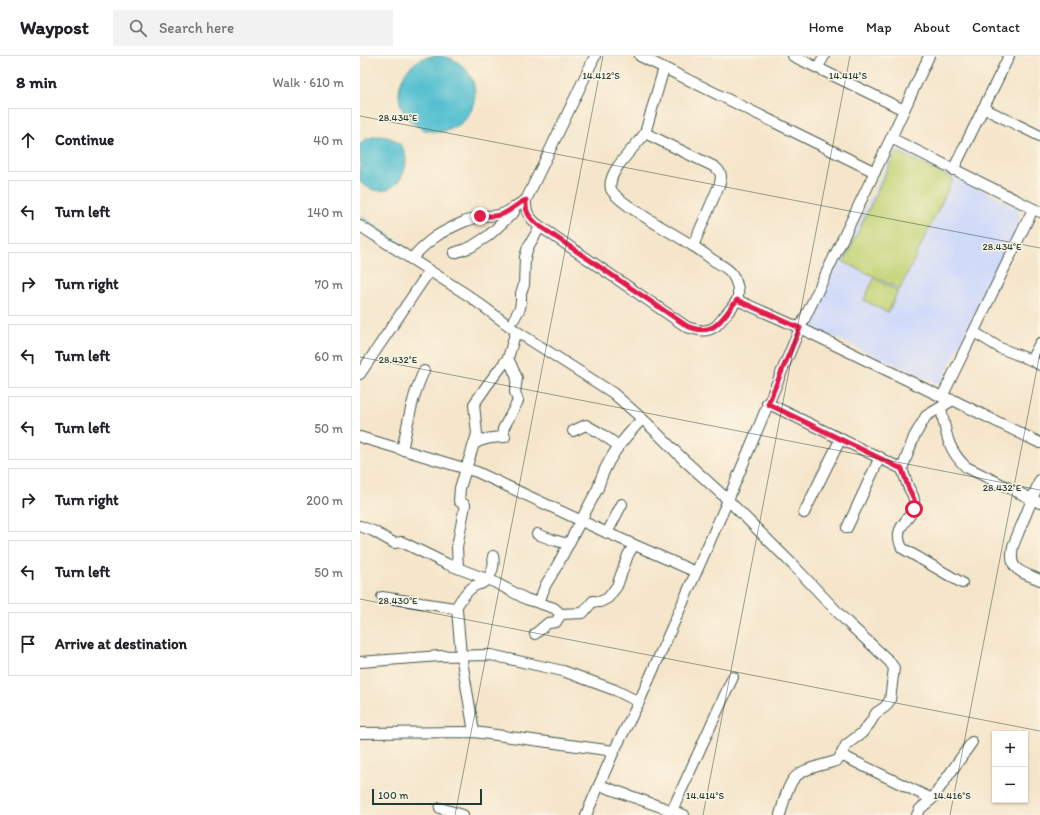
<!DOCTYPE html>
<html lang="en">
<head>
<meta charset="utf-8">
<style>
  body { margin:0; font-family:Itim,sans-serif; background:#f2f2f2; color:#202124 }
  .controls { position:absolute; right:12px; bottom:12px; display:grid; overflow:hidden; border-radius:0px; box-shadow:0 1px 3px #0004 }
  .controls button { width:36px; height:36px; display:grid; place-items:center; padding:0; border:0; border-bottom:1px solid #e0e0e0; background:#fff; color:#202124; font:20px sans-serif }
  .scale { position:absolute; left:12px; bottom:10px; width:110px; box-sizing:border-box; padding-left:4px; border:2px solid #1f3d34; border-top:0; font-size:11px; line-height:14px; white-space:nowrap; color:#1f3d34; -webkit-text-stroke:3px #fcf5e5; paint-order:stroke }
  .stop { position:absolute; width:12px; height:12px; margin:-9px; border:3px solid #e11d48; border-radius:50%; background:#fff }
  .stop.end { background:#e11d48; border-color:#fff; box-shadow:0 1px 4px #0008 }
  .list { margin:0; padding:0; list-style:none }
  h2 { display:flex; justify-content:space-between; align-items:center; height:52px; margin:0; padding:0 16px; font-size:17px }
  h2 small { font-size:13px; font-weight:400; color:#757577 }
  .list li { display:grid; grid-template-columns:26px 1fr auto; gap:12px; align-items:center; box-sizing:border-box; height:64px; margin:0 8px 8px; padding:0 8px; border:1px solid #e0e0e0; border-radius:0px }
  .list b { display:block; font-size:15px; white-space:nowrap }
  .list em { font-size:13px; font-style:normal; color:#757577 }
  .icon { flex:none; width:22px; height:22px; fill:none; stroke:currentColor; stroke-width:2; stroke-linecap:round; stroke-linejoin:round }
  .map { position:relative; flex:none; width:680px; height:759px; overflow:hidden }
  header { display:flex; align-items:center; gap:24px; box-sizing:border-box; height:56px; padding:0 20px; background:#fff; border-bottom:1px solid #e0e0e0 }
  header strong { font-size:19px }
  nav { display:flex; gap:22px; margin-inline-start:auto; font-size:14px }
  .search { width:280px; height:36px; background:#f2f2f2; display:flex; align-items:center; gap:10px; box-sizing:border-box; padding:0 14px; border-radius:0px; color:#757577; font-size:15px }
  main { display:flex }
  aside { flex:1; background:#fff }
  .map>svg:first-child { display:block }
</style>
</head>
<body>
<header>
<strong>Waypost</strong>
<div class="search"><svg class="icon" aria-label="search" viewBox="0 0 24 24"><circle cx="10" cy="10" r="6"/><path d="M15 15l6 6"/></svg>Search here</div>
<nav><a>Home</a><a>Map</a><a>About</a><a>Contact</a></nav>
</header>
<main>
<aside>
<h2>8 min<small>Walk · 610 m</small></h2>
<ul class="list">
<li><svg class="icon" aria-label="ahead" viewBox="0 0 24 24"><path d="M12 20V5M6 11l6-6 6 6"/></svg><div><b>Continue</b></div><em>40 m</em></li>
<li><svg class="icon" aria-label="left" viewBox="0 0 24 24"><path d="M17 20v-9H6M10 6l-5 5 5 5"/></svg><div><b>Turn left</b></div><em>140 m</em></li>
<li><svg class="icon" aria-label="right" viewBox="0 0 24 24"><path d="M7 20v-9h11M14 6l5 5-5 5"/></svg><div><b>Turn right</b></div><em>70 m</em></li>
<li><svg class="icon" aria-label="left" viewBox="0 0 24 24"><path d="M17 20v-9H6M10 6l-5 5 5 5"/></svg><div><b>Turn left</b></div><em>60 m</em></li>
<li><svg class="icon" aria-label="left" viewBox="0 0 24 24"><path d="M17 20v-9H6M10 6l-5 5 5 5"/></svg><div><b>Turn left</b></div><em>50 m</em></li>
<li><svg class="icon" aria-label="right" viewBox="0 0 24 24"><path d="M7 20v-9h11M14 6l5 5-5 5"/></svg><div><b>Turn right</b></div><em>200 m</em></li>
<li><svg class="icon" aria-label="left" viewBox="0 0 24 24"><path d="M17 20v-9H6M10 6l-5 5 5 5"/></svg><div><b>Turn left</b></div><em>50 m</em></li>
<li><svg class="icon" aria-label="arrive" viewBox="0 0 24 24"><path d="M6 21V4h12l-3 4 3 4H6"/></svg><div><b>Arrive at destination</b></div></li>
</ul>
</aside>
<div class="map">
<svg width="680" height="759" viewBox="0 0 680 759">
  <rect width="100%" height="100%" fill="#fcf5e5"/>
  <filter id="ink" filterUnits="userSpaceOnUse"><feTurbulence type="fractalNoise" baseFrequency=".025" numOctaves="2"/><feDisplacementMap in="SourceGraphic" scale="8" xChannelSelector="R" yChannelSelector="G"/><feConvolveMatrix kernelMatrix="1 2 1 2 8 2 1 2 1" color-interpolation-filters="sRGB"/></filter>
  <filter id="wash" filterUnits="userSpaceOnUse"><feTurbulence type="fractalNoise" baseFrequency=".012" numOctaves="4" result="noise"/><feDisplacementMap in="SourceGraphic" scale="16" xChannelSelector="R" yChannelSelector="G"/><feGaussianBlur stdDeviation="0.9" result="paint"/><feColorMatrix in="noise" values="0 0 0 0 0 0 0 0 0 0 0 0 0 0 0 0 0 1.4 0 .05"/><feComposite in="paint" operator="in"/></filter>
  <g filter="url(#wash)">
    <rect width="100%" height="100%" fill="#f5e5ca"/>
    <!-- built -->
    <path fill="#d0daf9" d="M 535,91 L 659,152 L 660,165 L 580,329 L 447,269 L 477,203 L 481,204 Z"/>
    <!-- green -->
    <g fill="#c2d375" stroke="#708854">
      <path d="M 536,95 L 593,123 L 540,233 L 484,206 Z"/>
      <path d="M 514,222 L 538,235 L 528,257 L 504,244 Z"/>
    </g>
    <!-- water -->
    <g fill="#55c0d0" stroke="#3a7e82">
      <circle cx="77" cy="38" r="38"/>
      <path d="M 16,80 C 71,79 41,161 0,126 L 0,88 L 6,83 Z"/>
    </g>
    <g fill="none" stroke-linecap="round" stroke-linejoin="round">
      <!-- stream -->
      <path stroke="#55c0d0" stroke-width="2" d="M 0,160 L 49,194"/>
    </g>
  </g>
  <g filter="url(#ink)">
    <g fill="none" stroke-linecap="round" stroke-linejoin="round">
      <!-- minor casing -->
      <g stroke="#3f564a" stroke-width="12">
        <g id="minor">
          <path d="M 235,0 L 166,144 C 165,156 169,161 178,169 L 327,271 C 334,273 341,276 348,274 C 350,273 354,272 356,270 C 360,266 375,248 377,244 C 380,236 377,225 372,218 C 368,212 359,208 353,204 C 346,199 340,194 333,190 C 318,180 256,147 251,133 C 246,116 276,91 285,77 L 304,12"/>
          <path d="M 280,0 L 515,116"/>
          <path d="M 433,0 L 544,54"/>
          <path d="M 458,11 L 464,0"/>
          <path d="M 623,52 L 680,80"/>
          <path d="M 285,77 L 355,111 C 361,116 362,119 360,127 L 333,190"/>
          <path d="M 531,82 L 680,156"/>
          <path d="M 593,114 L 649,0"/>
          <path d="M 0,170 L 109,240 L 156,275 L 253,337 L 287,367 L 322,402 L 368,444 L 435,511 L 486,565 L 529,605 L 534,612 L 530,644 L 525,651 L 516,657 L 510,667 L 502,677 L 486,689 L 479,703 L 476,705 C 461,710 437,712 430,729 C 425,738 423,749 420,759"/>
          <path d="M 94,197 L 111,191 L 128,180 L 154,156"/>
          <path d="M 51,203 C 69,183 82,175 106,165 C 111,164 116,161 121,160 C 128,159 135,161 142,158 C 151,155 157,148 166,144"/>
          <path d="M 377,244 L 440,272 L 582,341 L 593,344 L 680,387"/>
          <path d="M 154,263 L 160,252 L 161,245 L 161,237 L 164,229 L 165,201 L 168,191 L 180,171"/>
          <path d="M 614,276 L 640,292 L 671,304 L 680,309"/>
          <path d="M 671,304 L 680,287"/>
          <path d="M 0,318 L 68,217"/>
          <path d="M 582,341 L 673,153"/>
          <path d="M 407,347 L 542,413 L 554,381 L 566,360 L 593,344"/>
          <path d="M 581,352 C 586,377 587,393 606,411 L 680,447"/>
          <path d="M 213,375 L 226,369 L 240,377 L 259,390"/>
          <path d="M 0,381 L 117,416 L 243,475 L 336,516"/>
          <path d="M 114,388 C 122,383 135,381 145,381 L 143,373 L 158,345 L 155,336 L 157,322 L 148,302"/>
          <path d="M 42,394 C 48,367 52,340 64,315"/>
          <path d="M 542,413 C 544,418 546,425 548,430 C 550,435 554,440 554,444 C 556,465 530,467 542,492 L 602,527"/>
          <path d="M 680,424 L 653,490 C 648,515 660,515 680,524"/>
          <path d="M 444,457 L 481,382"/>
          <path d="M 0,470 L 13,475 L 34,487 L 42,486 L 87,508 L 134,526 L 166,543 L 179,547 L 185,530 L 198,508 L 238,432 C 245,405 263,383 282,363"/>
          <path d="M 487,472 L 520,401"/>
          <path d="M 247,477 L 262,448"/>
          <path d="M 177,478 L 193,484 L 209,488"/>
          <path d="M 98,512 L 97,491 L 105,449 L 99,445 L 100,432 L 117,378 L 114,348 L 128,328 L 148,302 L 156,275"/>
          <path d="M 22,541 L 94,552 L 97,554 L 101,599 L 114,676"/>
          <path d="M 179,547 L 194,552 L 201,558 L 223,557 L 233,545 L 240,546 L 248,542 L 257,530 L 268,499 L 274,489"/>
          <path d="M 95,553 C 100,545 105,536 113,531 C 116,528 121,529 124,526 C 132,520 135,509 133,500"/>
          <path d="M 175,578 L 188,567 L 196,566 L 201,558"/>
          <path d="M 0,606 L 80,600 L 131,599 L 203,615 L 255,634 L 279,646"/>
          <path d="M 0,677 L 114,676 L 254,695"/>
          <path d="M 481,699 L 572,743"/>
          <path d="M 239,729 L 324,759"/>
          <path d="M 80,752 L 103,759"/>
          <path d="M 226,759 L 254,695 L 279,646 L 368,444 L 440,272 L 531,82 L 569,0"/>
          <path d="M 310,759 L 373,621"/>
          <path d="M 557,759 L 560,753 L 572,743 L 612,686"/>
        </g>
      </g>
      <!-- minor -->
      <use href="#minor" stroke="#fff" stroke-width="10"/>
    </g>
  </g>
  <g fill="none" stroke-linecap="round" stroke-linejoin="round" filter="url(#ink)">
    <!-- route -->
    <path stroke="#e11d48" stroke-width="5" d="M 120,160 C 128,160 136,161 143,158 C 152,154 158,147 166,144 C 165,156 169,161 178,169 L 327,270 C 355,282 361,263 377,244 L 440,272 L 408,348 L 542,413 L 548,431 L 554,443 L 554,453"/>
  </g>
  <!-- ticks -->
  <path fill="none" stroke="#1f3d34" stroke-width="1" stroke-opacity="0.45" d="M 0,60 L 680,192M 0,301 L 680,434M 0,543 L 680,675M 95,759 L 243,0M 343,759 L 490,0M 590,759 L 680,297"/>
  <g font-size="10" text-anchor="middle" fill="#1f3d34" stroke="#fcf5e5" stroke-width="3" stroke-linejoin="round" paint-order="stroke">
    <text x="241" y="23">14.412°S</text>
    <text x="488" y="23">14.414°S</text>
    <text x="38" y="65">28.434°E</text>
    <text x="642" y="194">28.434°E</text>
    <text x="38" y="307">28.432°E</text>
    <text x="642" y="435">28.432°E</text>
    <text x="38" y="548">28.430°E</text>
    <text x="345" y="743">14.414°S</text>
    <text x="592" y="743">14.416°S</text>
  </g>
</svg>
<div class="controls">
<button>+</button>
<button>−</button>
</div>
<div class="scale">100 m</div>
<div class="stop" style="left:554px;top:453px"></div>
<div class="stop end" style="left:120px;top:160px"></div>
</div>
</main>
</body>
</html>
